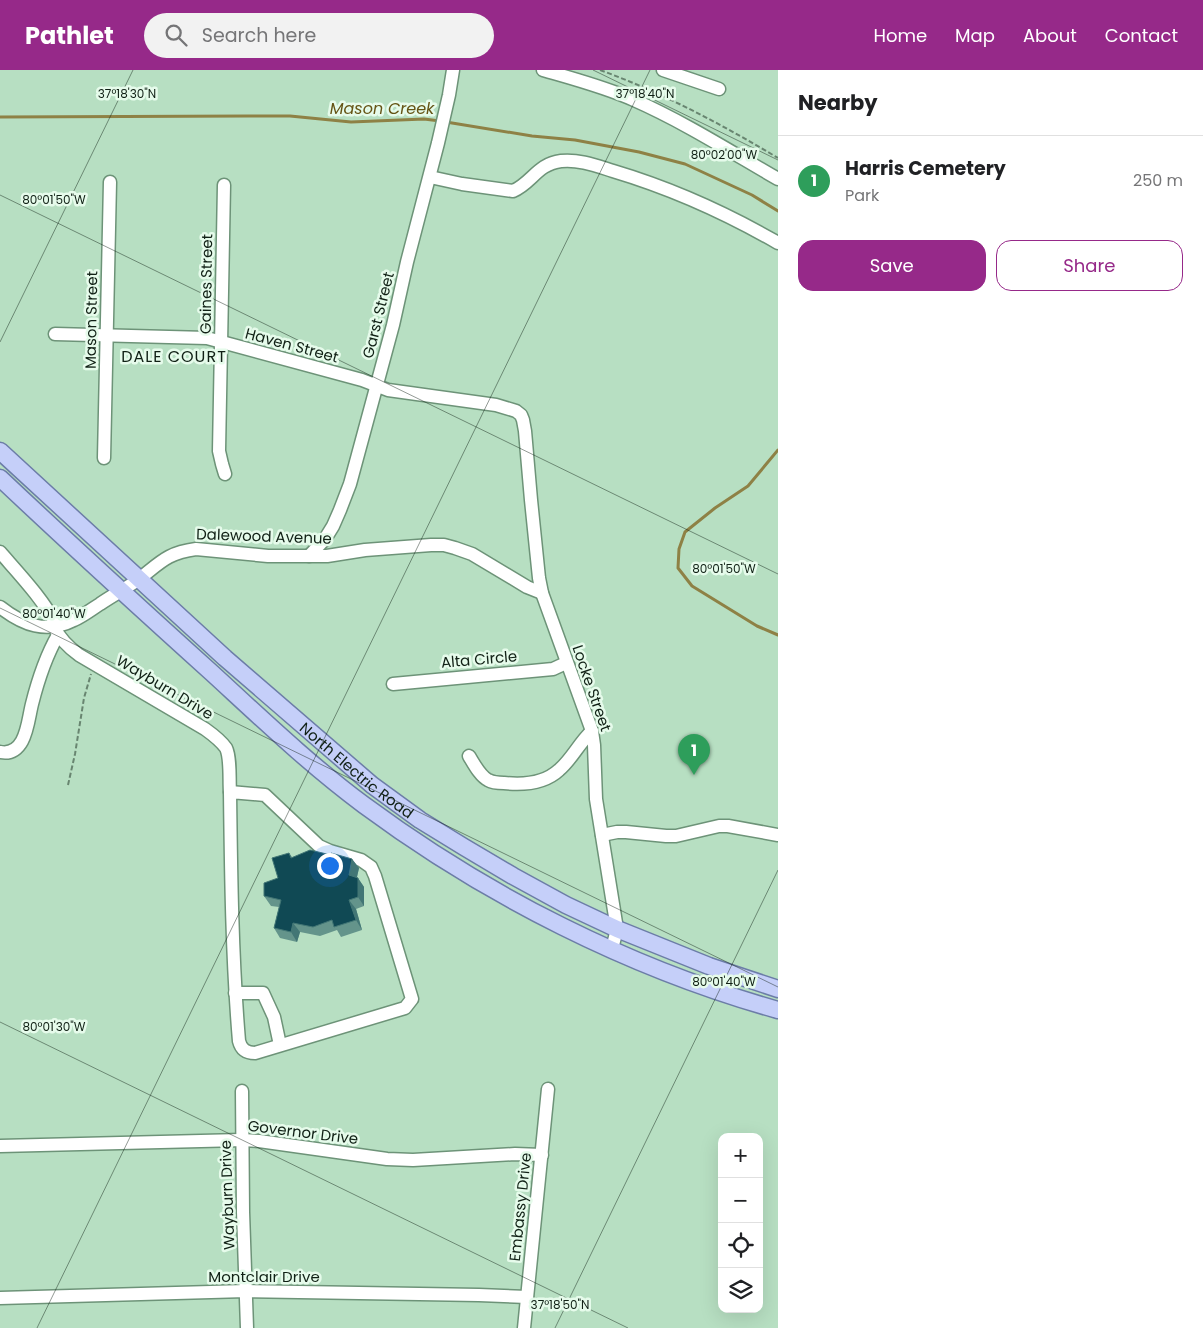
<!DOCTYPE html>
<html lang="en">
<head>
<meta charset="utf-8">
<style>
  body { margin:0; font-family:Poppins,sans-serif; background:#f2f2f2; color:#202124 }
  .controls { position:absolute; right:15px; bottom:15px; display:grid; overflow:hidden; border-radius:10px; box-shadow:0 5px 20px #0002 }
  .controls button { width:45px; height:45px; display:grid; place-items:center; padding:0; border:0; border-bottom:1px solid #e0e0e0; background:#fff; color:#202124; font:25px sans-serif }
  .you { position:absolute; left:329px; top:795px; width:18px; height:18px; margin:-12px; border:4px solid #fff; border-radius:50%; background:#1a73e8; box-shadow:0 0 0 8px #1a73e833 }
  .badge { display:grid; place-items:center; width:32px; height:32px; border-radius:50%; background:#962989; color:#fff; font-size:16px; font-weight:700 }
  .pin { position:absolute; translate:-50% -41px; filter:drop-shadow(0 1px 2px #0008) }
  .pin::after { content:''; position:absolute; top:26px; width:18px; height:15px; background:inherit; clip-path:polygon(0 0,100% 0,50% 100%) }
  .list { margin:0; padding:0; list-style:none }
  h2 { display:flex; justify-content:space-between; align-items:center; height:65px; margin:0; padding:0 20px; font-size:21px }
  h2 small { font-size:16px; font-weight:400; color:#757577 }
  .list li { display:grid; grid-template-columns:32px 1fr auto; gap:15px; align-items:center; box-sizing:border-box; height:90px; padding:0 20px; border-top:1px solid #e0e0e0 }
  .list b { display:block; font-size:19px; white-space:nowrap }
  .list p { margin:0; font-size:16px; white-space:nowrap; color:#757577 }
  .list em { font-size:16px; font-style:normal; color:#757577 }
  .actions { display:flex; gap:10px; padding:15px 20px }
  .actions a { flex:1; padding:11px 0; border:1px solid #962989; border-radius:15px; text-align:center; font-size:18px; color:#962989 }
  .actions .main { background:#962989; color:#fff }
  .icon { flex:none; width:28px; height:28px; fill:none; stroke:currentColor; stroke-width:2; stroke-linecap:round; stroke-linejoin:round }
  .map { position:relative; flex:none; width:778px; height:1258px; overflow:hidden }
  header { display:flex; align-items:center; gap:30px; box-sizing:border-box; height:70px; padding:0 25px; background:#962989; color:#fff }
  header strong { font-size:24px }
  nav { display:flex; gap:28px; margin-inline-start:auto; font-size:18px }
  .search { width:350px; height:45px; background:#f2f2f2; display:flex; align-items:center; gap:12px; box-sizing:border-box; padding:0 18px; border-radius:28px; color:#757577; font-size:19px }
  main { display:flex }
  aside { flex:1; background:#fff }
  .map>svg:first-child { display:block }
</style>
</head>
<body>
<header>
<strong>Pathlet</strong>
<div class="search"><svg class="icon" aria-label="search" viewBox="0 0 24 24"><circle cx="10" cy="10" r="6"/><path d="M15 15l6 6"/></svg>Search here</div>
<nav><a>Home</a><a>Map</a><a>About</a><a>Contact</a></nav>
</header>
<main>
<div class="map">
<svg width="778" height="1258" viewBox="0 0 778 1258">
  <rect width="100%" height="100%" fill="#b7dfc2"/>
  <g fill="none" stroke-linecap="round" stroke-linejoin="round">
    <!-- stream -->
    <g stroke="#8e8145" stroke-width="3">
      <path d="M 0,47 L 249,46 L 290,46 L 351,52 L 424,49 L 440,51"/>
      <path d="M 446,52 L 532,66 L 575,70 L 639,82 L 685,94 L 752,125 L 778,141"/>
      <path d="M 778,380 L 748,416 L 715,438 L 685,462 L 679,479 L 678,498 L 692,516 L 757,556 L 778,565"/>
    </g>
    <!-- minor casing -->
    <g stroke="#6d9378" stroke-width="15">
      <g id="minor">
        <path d="M 543,0 C 574,9 605,17 634,30 C 684,52 731,82 778,109"/>
        <path d="M 663,0 L 719,19"/>
        <path d="M 430,107 L 462,114 L 513,121 C 532,113 537,94 561,91 C 579,89 597,96 613,101 C 670,118 726,143 778,173"/>
        <path d="M 224,115 L 219,381 L 222,394 L 225,404"/>
        <path d="M 55,264 L 207,268 L 362,310 L 388,320 L 496,335 L 516,341 L 521,345 L 523,350 L 525,361 L 531,430 L 539,508 L 542,523 L 592,661 L 594,675 L 596,729 L 617,859 L 612,879"/>
        <path d="M 104,388 L 110,112"/>
        <path d="M 0,482 C 20,505 43,529 57,556"/>
        <path d="M 309,486 L 325,469 L 333,456 L 340,440 L 350,414 L 393,255 L 407,192 L 438,73 L 449,25 L 453,0"/>
        <path d="M 0,537 C 23,555 46,564 74,550 C 83,546 92,539 100,534 C 113,525 127,518 139,509 C 161,492 167,483 196,479 L 268,486 L 327,486 L 365,480 L 431,475 L 444,475 L 455,478 L 472,484 L 527,517 L 542,523"/>
        <path d="M 54,557 C 60,569 68,577 79,585 L 205,659 C 212,664 221,671 226,678 C 231,688 229,711 230,722"/>
        <path d="M 393,614 L 553,599 L 566,593"/>
        <path d="M 0,682 C 10,684 17,680 22,671 C 28,660 29,646 32,634 C 38,610 46,586 58,565"/>
        <path d="M 469,686 C 474,694 480,706 488,710 C 493,713 498,713 504,713 C 523,715 544,714 559,700 C 572,689 579,673 592,661"/>
        <path d="M 230,722 L 265,725 L 319,776 L 330,781 L 361,790 L 371,797 L 375,806 L 412,929 L 405,938 L 255,983 C 246,983 241,979 239,971 C 232,888 231,805 230,722 Z"/>
        <path d="M 602,765 L 617,762 L 626,762 L 666,766 L 676,766 L 719,756 L 728,756 L 778,765"/>
        <path d="M 235,923 L 263,923 L 274,947 L 280,975"/>
        <path d="M 242,1021 L 243,1142 L 247,1258"/>
        <path d="M 0,1076 L 241,1070 L 259,1071 L 387,1089 L 413,1090 L 515,1084 L 542,1085"/>
        <path d="M 0,1228 L 246,1221 L 479,1225 L 527,1227"/>
        <path d="M 524,1258 L 548,1019"/>
      </g>
    </g>
    <!-- major casing -->
    <g stroke="#6c7da7" stroke-width="19">
      <g id="major">
        <path id="s1" d="M 0,381 L 225,588 L 372,715 L 420,750 L 464,777 L 513,806 L 566,835 L 617,859 L 709,896 L 778,919"/>
        <path d="M 0,408 C 70,474 141,539 212,603 C 261,648 310,695 364,735 C 487,826 631,899 778,940"/>
      </g>
    </g>
    <!-- path -->
    <g stroke="#688570" stroke-width="2" stroke-dasharray="5 2.5" stroke-linecap="butt">
      <path d="M 600,0 C 663,23 721,54 778,88"/>
      <path d="M 68,715 L 75,684 L 84,628 L 91,604"/>
    </g>
    <!-- minor -->
    <use href="#minor" stroke="#fff" stroke-width="12"/>
    <!-- major -->
    <use href="#major" stroke="#c5cff9" stroke-width="16"/>
  </g>
  <!-- wall -->
  <path fill="#64948b" d="M 289,783 L 292,787 L 352,789 L 359,798 L 357,807 L 364,817 L 364,836 L 356,839 L 362,860 L 341,867 L 337,860 L 320,866 L 300,862 L 297,872 L 280,868 L 274,858 L 279,837 L 271,836 L 264,826 L 278,808 Z"/>
  <!-- shaded-wall -->
  <g fill="#427675">
    <path d="M 352,789 L 359,798 L 355,815 L 349,805 Z"/>
    <path d="M 358,808 L 364,817 L 364,836 L 358,827 Z"/>
    <path d="M 349,830 L 356,839 L 362,860 L 356,850 Z"/>
    <path d="M 293,853 L 300,862 L 297,872 L 291,862 Z"/>
  </g>
  <!-- building -->
  <path fill="#104954" stroke="#427675" d="M 310,780 L 331,785 L 331,783 L 352,789 L 349,805 L 358,808 L 358,827 L 349,830 L 356,850 L 334,857 L 332,850 L 313,857 L 293,853 L 291,862 L 274,858 L 281,830 L 264,826 L 264,813 L 278,808 L 272,788 L 289,783 L 291,788 Z"/>
  <!-- ticks -->
  <path fill="none" stroke="#102015" stroke-width="1" stroke-opacity="0.45" d="M 593,0 L 778,90M 0,125 L 778,504M 0,272 L 133,0M 0,538 L 778,917M 0,952 L 628,1258M 37,1258 L 650,0M 555,1258 L 778,800"/>
  <g text-anchor="middle" dominant-baseline="central" stroke-width="5" stroke-linejoin="round" paint-order="stroke">
    <!-- street labels -->
    <g font-size="15" fill="#102015" stroke="#e6fbeb">
      <text transform="translate(206 214) rotate(-89)">Gaines Street</text>
      <text transform="translate(378 245) rotate(-76)">Garst Street</text>
      <text transform="translate(91 250) rotate(-89)">Mason Street</text>
      <text transform="translate(292 275) rotate(15)">Haven Street</text>
      <text transform="translate(264 466) rotate(2)">Dalewood Avenue</text>
      <text transform="translate(479 589) rotate(-5)">Alta Circle</text>
      <text transform="translate(165 617) rotate(31)">Wayburn Drive</text>
      <text transform="translate(592 618) rotate(71)">Locke Street</text>
      <text stroke="none"><textPath href="#s1" startOffset="479">North Electric Road</textPath></text>
      <text transform="translate(303 1062) rotate(7)">Governor Drive</text>
      <text transform="translate(227 1125) rotate(-92)">Wayburn Drive</text>
      <text transform="translate(520 1137) rotate(-84)">Embassy Drive</text>
      <text x="264" y="1206">Montclair Drive</text>
    </g>
    <!-- water labels -->
    <g font-size="16" font-style="italic" fill="#655415" stroke="#e6fbeb">
      <text x="382" y="38">Mason Creek</text>
    </g>
    <!-- neighbourhood labels -->
    <g font-size="16" letter-spacing="1" fill="#102015" stroke="#e6fbeb">
      <text x="174" y="286">DALE COURT</text>
    </g>
  </g>
  <g font-size="12" text-anchor="middle" fill="#102015" stroke="#e6fbeb" stroke-width="5" stroke-linejoin="round" paint-order="stroke">
    <text x="127" y="28">37°18'30"N</text>
    <text x="645" y="28">37°18'40"N</text>
    <text x="724" y="89">80°02'00"W</text>
    <text x="54" y="134">80°01'50"W</text>
    <text x="724" y="503">80°01'50"W</text>
    <text x="54" y="548">80°01'40"W</text>
    <text x="724" y="916">80°01'40"W</text>
    <text x="54" y="961">80°01'30"W</text>
    <text x="560" y="1239">37°18'50"N</text>
  </g>
</svg>
<div class="controls">
<button>+</button>
<button>−</button>
<button><svg class="icon" aria-label="locate" viewBox="0 0 24 24"><circle cx="12" cy="12" r="6"/><path d="M12 2v4M12 18v4M2 12h4M18 12h4"/></svg></button>
<button><svg class="icon" aria-label="layers" viewBox="0 0 24 24"><path d="M12 4l9 5-9 5-9-5zM3 14l9 5 9-5"/></svg></button>
</div>
<div class="you"></div>
<div class="pin badge" style="left:694px;top:705px;background:#2e9e5b">1</div>
</div>
<aside>
<h2>Nearby<small></small></h2>
<ul class="list">
<li><span class="badge" style="background:#2e9e5b">1</span><div><b>Harris Cemetery</b><p>Park</p></div><em>250 m</em></li>
</ul>
<div class="actions"><a class="main">Save</a><a>Share</a></div>
</aside>
</main>
</body>
</html>
